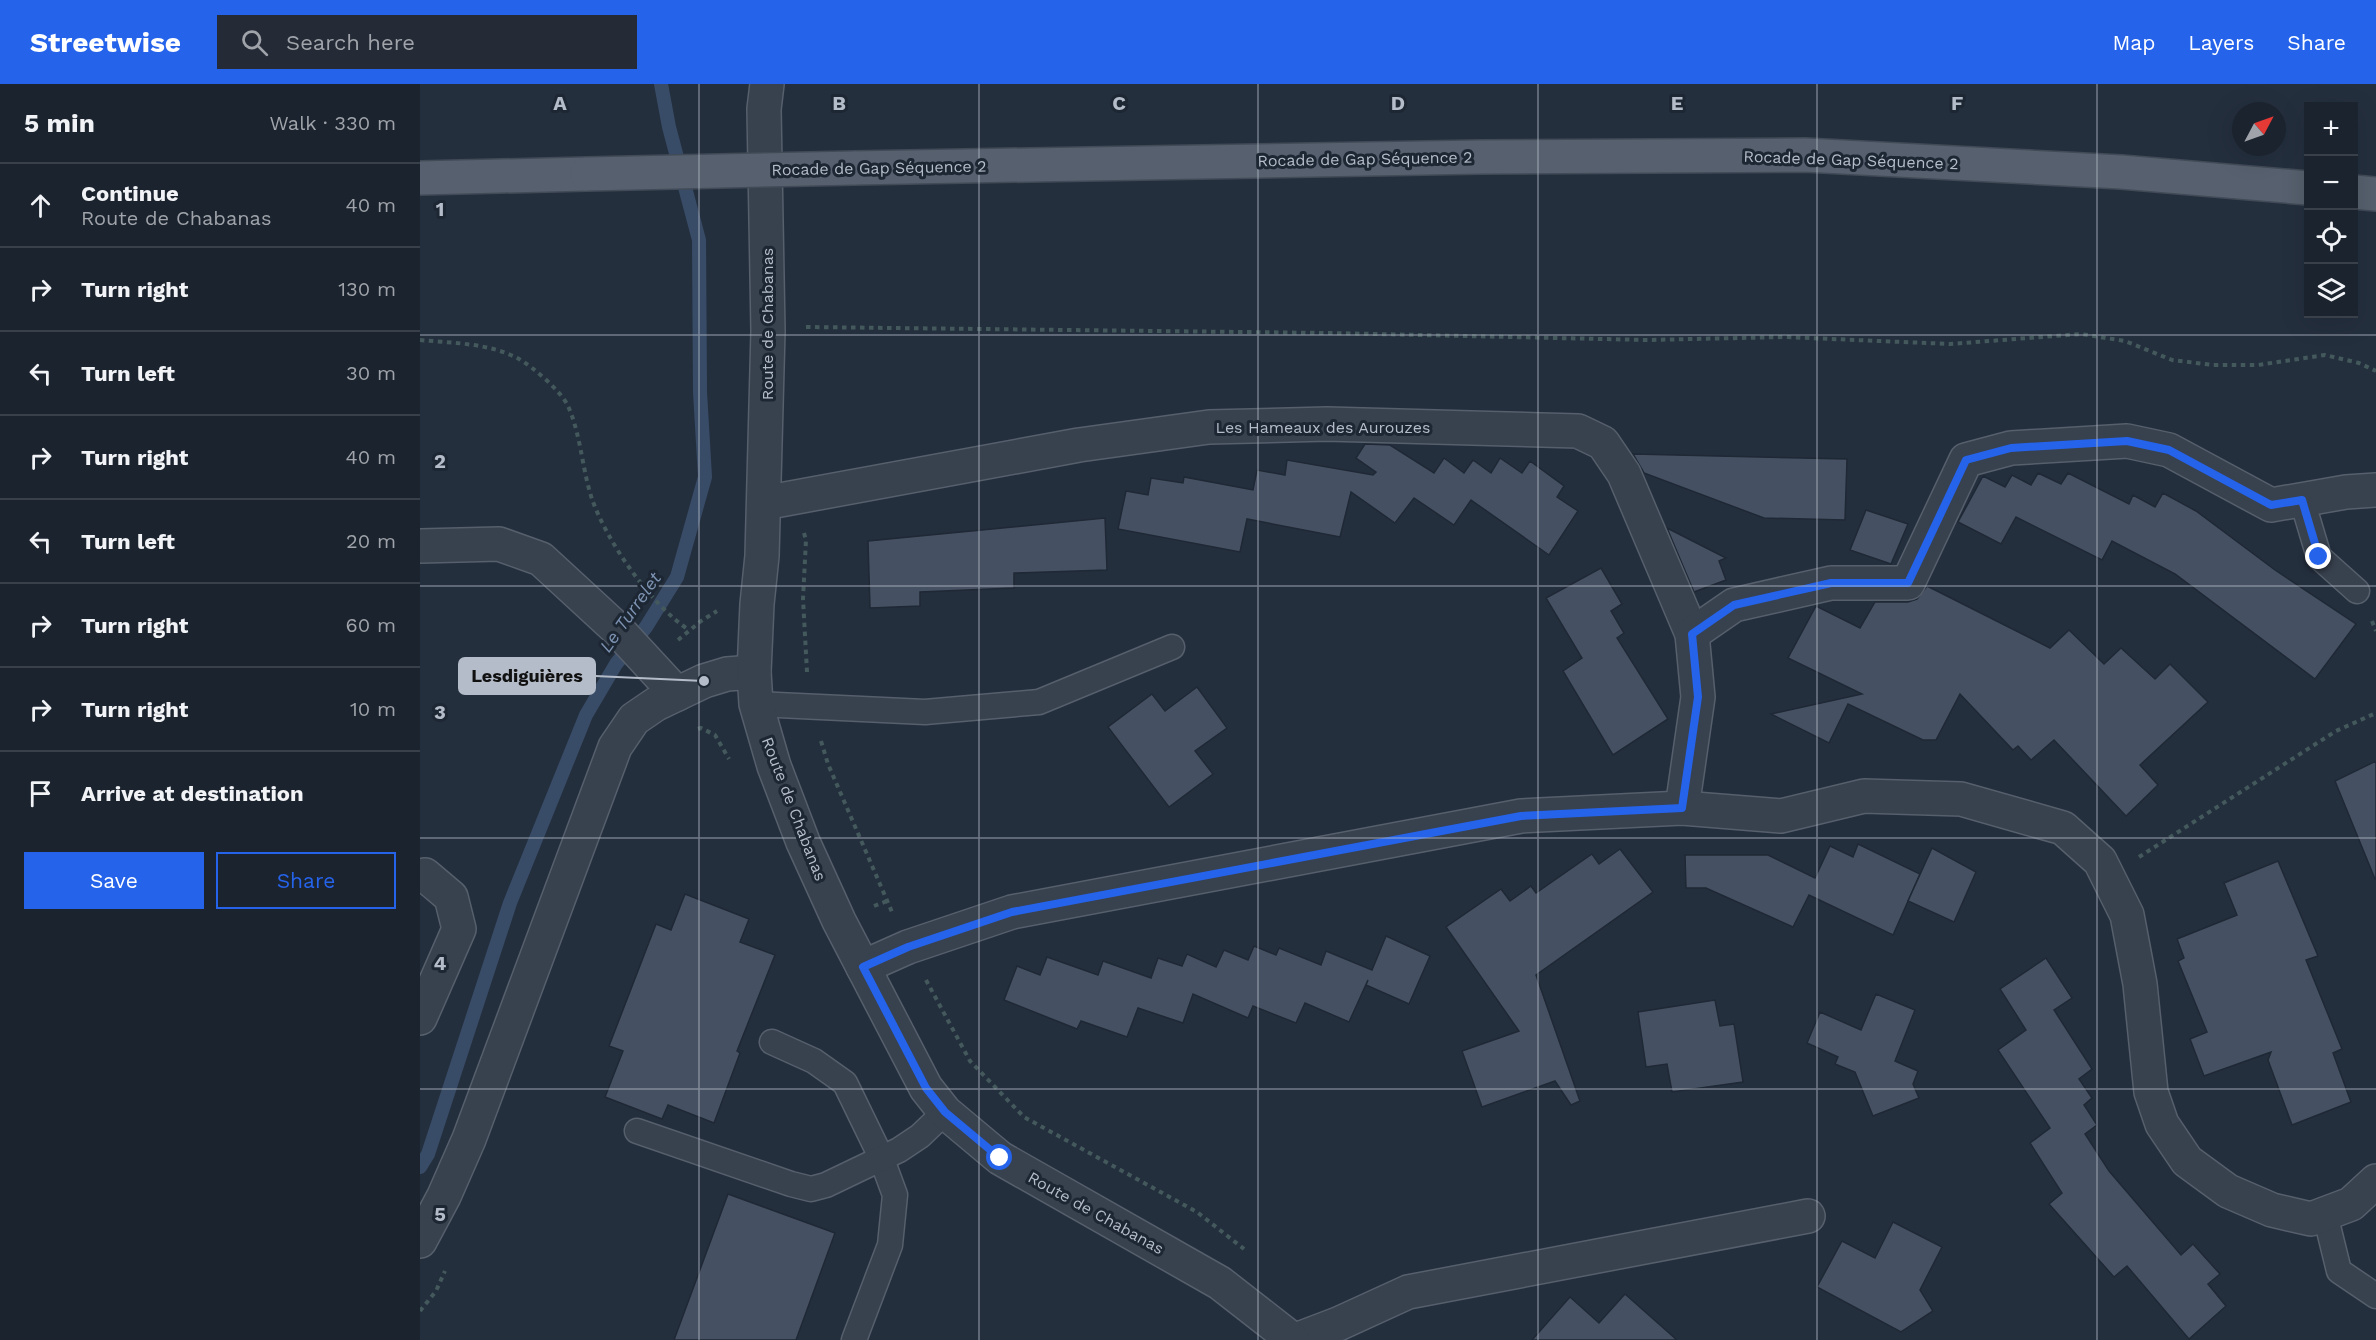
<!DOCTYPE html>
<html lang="en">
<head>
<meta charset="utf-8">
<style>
  body { margin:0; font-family:"Work Sans",sans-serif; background:#242b36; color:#f1f3f6 }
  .controls { position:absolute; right:18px; top:18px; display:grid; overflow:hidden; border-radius:0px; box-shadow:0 6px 24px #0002 }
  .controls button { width:54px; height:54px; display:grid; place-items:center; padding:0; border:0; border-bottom:2px solid #39404a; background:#1b232e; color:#f1f3f6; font:30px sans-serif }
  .compass { position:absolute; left:1812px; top:18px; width:54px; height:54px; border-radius:50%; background:#1b232e; box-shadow:0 6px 24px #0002; rotate:49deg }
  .stop { position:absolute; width:18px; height:18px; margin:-14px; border:4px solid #2563eb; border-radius:50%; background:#fff }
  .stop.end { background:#2563eb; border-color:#fff; box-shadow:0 2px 6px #0008 }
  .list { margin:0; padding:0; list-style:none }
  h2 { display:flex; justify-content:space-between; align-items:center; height:78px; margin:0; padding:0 24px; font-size:26px }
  h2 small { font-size:20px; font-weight:400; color:#a0a4aa }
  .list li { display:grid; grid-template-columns:39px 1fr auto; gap:18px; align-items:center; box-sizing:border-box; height:84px; padding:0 24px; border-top:2px solid #39404a }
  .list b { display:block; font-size:22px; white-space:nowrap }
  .list p { margin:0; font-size:20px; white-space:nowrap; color:#a0a4aa }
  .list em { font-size:20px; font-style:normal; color:#a0a4aa }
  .actions { display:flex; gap:12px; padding:18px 24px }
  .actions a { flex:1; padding:14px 0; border:2px solid #2563eb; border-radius:0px; text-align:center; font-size:21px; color:#2563eb }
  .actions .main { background:#2563eb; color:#fff }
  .icon { flex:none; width:33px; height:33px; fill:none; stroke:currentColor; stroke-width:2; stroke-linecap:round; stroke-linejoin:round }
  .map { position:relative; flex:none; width:1956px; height:1256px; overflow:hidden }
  header { display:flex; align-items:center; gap:36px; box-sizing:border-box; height:84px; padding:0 30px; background:#2563eb; color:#fff }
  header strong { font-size:28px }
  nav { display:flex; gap:33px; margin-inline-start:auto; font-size:21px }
  .search { width:420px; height:54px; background:#242b36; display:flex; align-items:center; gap:15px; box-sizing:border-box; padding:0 21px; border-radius:0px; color:#a0a4aa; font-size:22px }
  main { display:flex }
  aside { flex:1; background:#1b232e }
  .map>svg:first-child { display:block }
</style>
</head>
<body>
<header>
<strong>Streetwise</strong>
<div class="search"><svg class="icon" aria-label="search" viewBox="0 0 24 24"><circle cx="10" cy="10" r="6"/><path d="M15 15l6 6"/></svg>Search here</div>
<nav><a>Map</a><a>Layers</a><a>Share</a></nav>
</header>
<main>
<aside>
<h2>5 min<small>Walk · 330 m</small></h2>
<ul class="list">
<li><svg class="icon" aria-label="ahead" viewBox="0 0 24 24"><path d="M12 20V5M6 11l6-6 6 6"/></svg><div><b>Continue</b><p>Route de Chabanas</p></div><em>40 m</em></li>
<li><svg class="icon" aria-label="right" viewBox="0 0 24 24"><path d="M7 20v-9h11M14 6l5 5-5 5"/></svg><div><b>Turn right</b></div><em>130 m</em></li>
<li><svg class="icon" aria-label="left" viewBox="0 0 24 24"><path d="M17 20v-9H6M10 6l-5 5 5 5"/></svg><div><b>Turn left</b></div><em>30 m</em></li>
<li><svg class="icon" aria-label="right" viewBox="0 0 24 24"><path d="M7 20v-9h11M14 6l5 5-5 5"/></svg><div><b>Turn right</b></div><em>40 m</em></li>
<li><svg class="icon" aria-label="left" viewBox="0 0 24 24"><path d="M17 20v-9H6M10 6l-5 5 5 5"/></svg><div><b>Turn left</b></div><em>20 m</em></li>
<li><svg class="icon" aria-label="right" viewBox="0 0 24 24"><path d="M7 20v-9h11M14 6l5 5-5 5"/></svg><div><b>Turn right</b></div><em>60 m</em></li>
<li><svg class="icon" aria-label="right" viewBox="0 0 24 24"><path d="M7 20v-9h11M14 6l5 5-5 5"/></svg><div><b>Turn right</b></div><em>10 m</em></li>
<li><svg class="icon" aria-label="arrive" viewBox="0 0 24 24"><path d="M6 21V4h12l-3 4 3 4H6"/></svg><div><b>Arrive at destination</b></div></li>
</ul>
<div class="actions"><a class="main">Save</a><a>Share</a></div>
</aside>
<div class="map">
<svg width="1956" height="1256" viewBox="0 0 1956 1256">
  <rect width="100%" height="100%" fill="#242f3e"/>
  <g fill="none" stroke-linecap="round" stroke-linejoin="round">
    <!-- stream -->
    <path stroke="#394c67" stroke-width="14" d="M 0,1083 L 8,1070 L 90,819 L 166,631 L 196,580 L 226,543 L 257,493 L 285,393 L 280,308 L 279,156 L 249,43 L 241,0"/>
  </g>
  <!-- building -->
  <g fill="#455162" stroke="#1f2835" stroke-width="1.5">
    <path d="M 945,360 L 970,361 L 1014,389 L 1024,374 L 1044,389 L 1053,376 L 1071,389 L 1080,374 L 1102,389 L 1110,377 L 1144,402 L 1137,413 L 1158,427 L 1129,471 L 1051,416 L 1034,441 L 994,414 L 975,439 L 931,408 L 920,453 L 827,435 L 820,468 L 698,445 L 706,407 L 728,411 L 731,394 L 763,399 L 764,393 L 833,406 L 837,386 L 865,391 L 867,376 L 953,391 L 956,388 L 936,374 Z"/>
    <path d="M 1213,370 L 1427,375 L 1425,436 L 1344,434 L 1224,389 Z"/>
    <path d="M 1618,389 L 1641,400 L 1648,389 L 1709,420 L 1713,411 L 1735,423 L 1743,409 L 1776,427 L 1855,486 L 1936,540 L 1895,595 L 1755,490 L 1692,457 L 1682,476 L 1596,433 L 1581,460 L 1538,438 L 1563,392 L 1585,403 L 1592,391 L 1611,401 Z"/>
    <path d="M 1446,426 L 1488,440 L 1471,480 L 1430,466 Z"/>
    <path d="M 685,434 L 687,486 L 594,489 L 594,504 L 500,508 L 500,522 L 450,524 L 448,457 Z"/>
    <path d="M 1247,444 L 1306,474 L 1299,477 L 1306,496 L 1274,508 Z"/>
    <path d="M 1181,484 L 1202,520 L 1191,527 L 1204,549 L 1197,554 L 1248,635 L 1193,671 L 1143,587 L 1162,574 L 1126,514 Z"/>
    <path d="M 1507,502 L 1630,564 L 1649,546 L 1684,580 L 1701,564 L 1735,595 L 1750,580 L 1788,618 L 1720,681 L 1738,701 L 1706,732 L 1634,656 L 1611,676 L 1598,662 L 1593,666 L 1540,610 L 1516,656 L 1503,656 L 1428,620 L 1409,659 L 1351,630 L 1442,610 L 1368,574 L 1396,522 L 1440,544 L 1455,518 L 1488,518 L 1497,515 Z"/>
    <path d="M 777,603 L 807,644 L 775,667 L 793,690 L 749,723 L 688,643 L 732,610 L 745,627 Z"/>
    <path d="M 1956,677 L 1956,795 L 1955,795 L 1915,697 Z"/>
    <path d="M 1438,760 L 1500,790 L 1473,851 L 1389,811 L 1373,843 L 1286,804 L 1266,804 L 1265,771 L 1348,771 L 1395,794 L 1410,762 L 1433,773 Z"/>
    <path d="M 1512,764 L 1556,788 L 1534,838 L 1488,817 Z"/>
    <path d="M 1200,765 L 1233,808 L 1116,891 L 1160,1017 L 1151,1021 L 1135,997 L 1062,1023 L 1042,967 L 1099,947 L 1026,843 L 1081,805 L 1090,817 L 1111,802 L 1116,809 L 1172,770 L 1179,780 Z"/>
    <path d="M 1858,777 L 1898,872 L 1886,876 L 1922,965 L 1913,969 L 1931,1018 L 1872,1041 L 1848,976 L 1851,968 L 1784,992 L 1770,955 L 1787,948 L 1758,877 L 1764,874 L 1757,855 L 1817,831 L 1804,799 Z"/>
    <path d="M 265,810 L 329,835 L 320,858 L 355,871 L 317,967 L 320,969 L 294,1039 L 248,1021 L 242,1035 L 185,1013 L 203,967 L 189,962 L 236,840 L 251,846 Z"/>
    <path d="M 966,852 L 1010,872 L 989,920 L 946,901 L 948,896 L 929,938 L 885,919 L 876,939 L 833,922 L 828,934 L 773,910 L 763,939 L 718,924 L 707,953 L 661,937 L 657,945 L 584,916 L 597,882 L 620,891 L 627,873 L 678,891 L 683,877 L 731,894 L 738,874 L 762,882 L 767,870 L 796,883 L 804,866 L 828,876 L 834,862 L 856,871 L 859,864 L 901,881 L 906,867 L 952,886 Z"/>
    <path d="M 1626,874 L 1652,914 L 1634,926 L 1672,985 L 1659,995 L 1672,1014 L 1664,1021 L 1677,1041 L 1665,1050 L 1689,1087 L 1761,1171 L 1773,1160 L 1800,1190 L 1788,1200 L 1806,1222 L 1769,1255 L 1707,1182 L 1694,1193 L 1629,1120 L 1642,1109 L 1610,1059 L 1630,1044 L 1578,966 L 1606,946 L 1580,905 Z"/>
    <path d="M 1456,910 L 1495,926 L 1475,977 L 1498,987 L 1493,1000 L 1499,1014 L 1453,1032 L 1435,988 L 1415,980 L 1418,973 L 1387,959 L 1400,928 L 1441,946 Z"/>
    <path d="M 1295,916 L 1300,942 L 1314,940 L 1323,998 L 1252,1008 L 1247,980 L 1226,983 L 1218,928 Z"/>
    <path d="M 308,1110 L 415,1149 L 376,1256 L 254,1256 Z"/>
    <path d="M 1473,1138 L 1522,1163 L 1500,1206 L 1513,1227 L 1481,1248 L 1397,1203 L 1422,1157 L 1455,1174 Z"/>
    <path d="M 1205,1210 L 1257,1256 L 1112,1256 L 1150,1213 L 1179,1239 Z"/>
  </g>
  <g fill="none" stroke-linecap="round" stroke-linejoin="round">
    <!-- service casing -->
    <g stroke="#565f6c" stroke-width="27">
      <g id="service">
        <path d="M 1882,416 L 1899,473 L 1937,507"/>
        <path d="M 336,620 L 505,628 L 619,618 L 752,563"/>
        <path d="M 352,958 L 394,977 L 425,999 L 461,1073 L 475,1111 L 470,1161 L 434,1256"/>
        <path d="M 217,1047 L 371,1100 L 391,1105 L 406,1101 L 479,1066 L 500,1052 L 525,1028"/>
        <path d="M 1905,1130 L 1919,1187 L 1956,1212"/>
      </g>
    </g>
    <!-- minor casing -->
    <g stroke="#565f6c" stroke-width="36">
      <g id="minor">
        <path d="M 344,419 L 659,361 L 789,343 L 907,340 L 1158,347 L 1183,359 L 1204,390 L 1272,550 L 1278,613 L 1262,724"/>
        <path d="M 0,462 L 79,460 L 121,475 L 197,545 L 257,610"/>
        <path d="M 1272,550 L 1314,521 L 1411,499 L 1488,499 L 1546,376 L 1591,364 L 1707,357 L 1749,366 L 1851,421 L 1926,408 L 1956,406"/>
        <path d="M 0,792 L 5,791 L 31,813 L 39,845 L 0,934"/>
        <path d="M 443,883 L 488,863 L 592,828 L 1101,732 L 1262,724 L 1361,732 L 1444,712 L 1541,715 L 1643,744 L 1680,777 L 1707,831 L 1720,900 L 1731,1008 L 1742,1040 L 1767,1077 L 1808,1107 L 1852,1126 L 1891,1135 L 1931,1120 L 1956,1097"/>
        <path d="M 0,1157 L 24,1112 L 49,1055 L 195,663 L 214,635 L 236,620 L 284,597 L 307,590 L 334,588"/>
        <path d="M 876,1256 L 918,1240 L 988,1208 L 1388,1132"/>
      </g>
    </g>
    <!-- tertiary casing -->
    <g stroke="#565f6c" stroke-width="36">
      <path id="tertiary" d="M 347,0 L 344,25 L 348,247 L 342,472 L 337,520 L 334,588 L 336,620 L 354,682 L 383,758 L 419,837 L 506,1004 L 525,1028 L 580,1074 L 800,1199 L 873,1256"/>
    </g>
    <!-- primary casing -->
    <g stroke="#414a57" stroke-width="36">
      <g id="primary">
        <path d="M 434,84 L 1060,73 L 1385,71 L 1701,88 L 1888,104"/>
        <path d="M 0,94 L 167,90"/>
        <path d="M 1934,108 L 1956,110"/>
      </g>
    </g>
    <!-- path -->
    <g stroke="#44595c" stroke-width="4" stroke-dasharray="4.5 4.5" stroke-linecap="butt">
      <path d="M 386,243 L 909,249 L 1227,256 L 1365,253 L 1530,260 L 1661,250 L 1705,257 L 1752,276 L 1793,281 L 1838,281 L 1905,271 L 1939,279 L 1956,287"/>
      <path d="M 0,256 C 32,259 70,259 99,275 C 113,283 141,307 148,322 C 161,351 162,385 172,415 C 187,458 231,521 269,546"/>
      <path d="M 384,449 L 386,456 L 383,515 L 387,588"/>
      <path d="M 1952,537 L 1956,547"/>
      <path d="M 258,556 L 281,537 L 297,527"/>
      <path d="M 278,645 L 281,644 L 295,651 L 309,675"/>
      <path d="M 401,657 L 408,680 L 472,828"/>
      <path d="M 1719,773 L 1916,647 L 1956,629"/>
      <path d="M 454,822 L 467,817"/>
      <path d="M 506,896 L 550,977 L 604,1033 L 777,1128 L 824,1165"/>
      <path d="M 0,1227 L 16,1207 L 25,1187"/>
    </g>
    <!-- service -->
    <use href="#service" stroke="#38414e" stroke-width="24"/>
    <!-- minor -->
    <use href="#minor" stroke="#38414e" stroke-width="33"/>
    <!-- tertiary -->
    <use href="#tertiary" stroke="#38414e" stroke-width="33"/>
    <!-- primary -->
    <use href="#primary" stroke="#56606e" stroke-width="33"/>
    <!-- primary-bridge casing -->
    <g stroke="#414a57" stroke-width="36" stroke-linecap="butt">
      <path id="primary-bridge" d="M 167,90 L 434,84"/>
    </g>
    <!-- primary-bridge -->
    <use href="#primary-bridge" stroke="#56606e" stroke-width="33"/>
  </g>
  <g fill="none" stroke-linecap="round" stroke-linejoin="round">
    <!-- route -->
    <path stroke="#2563eb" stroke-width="8" d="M 580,1074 L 525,1028 L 506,1004 L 443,883 L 488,863 L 592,828 L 1101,732 L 1262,724 L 1278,613 L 1272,550 L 1314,521 L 1411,499 L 1488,499 L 1546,376 L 1591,364 L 1707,357 L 1749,366 L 1851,421 L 1882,416 L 1899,473"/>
  </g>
  <!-- grid -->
  <path fill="none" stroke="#b4bcc9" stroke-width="1.5" stroke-opacity="0.55" d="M 279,0 L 279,1256M 559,0 L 559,1256M 838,0 L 838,1256M 1118,0 L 1118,1256M 1397,0 L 1397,1256M 1677,0 L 1677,1256M 0,251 L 1956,251M 0,502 L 1956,502M 0,754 L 1956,754M 0,1005 L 1956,1005"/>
  <g text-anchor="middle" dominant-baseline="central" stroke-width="6" stroke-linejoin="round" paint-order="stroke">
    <!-- street labels -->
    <g font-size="16" fill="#b4bcc9" stroke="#1d2633">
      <text transform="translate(945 75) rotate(-1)">Rocade de Gap Séquence 2</text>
      <text transform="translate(1431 76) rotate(2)">Rocade de Gap Séquence 2</text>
      <text transform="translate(459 84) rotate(-1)">Rocade de Gap Séquence 2</text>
      <text transform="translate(347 240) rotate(-90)">Route de Chabanas</text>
      <text x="903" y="343">Les Hameaux des Aurouzes</text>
      <text transform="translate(374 725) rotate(69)">Route de Chabanas</text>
      <text transform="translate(676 1129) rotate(29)">Route de Chabanas</text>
    </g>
    <!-- water labels -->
    <g font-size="18" font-style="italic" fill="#7c92b1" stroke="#1d2633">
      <text transform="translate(210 528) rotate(-55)">Le Turrelet</text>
    </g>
  </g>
  <g font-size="20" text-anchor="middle" font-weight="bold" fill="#b4bcc9" stroke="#1d2633" stroke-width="6" stroke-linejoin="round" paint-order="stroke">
    <text x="140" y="26">A</text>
    <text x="419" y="26">B</text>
    <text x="699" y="26">C</text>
    <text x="978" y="26">D</text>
    <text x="1257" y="26">E</text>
    <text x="1537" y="26">F</text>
    <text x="20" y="132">1</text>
    <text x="20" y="384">2</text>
    <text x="20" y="635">3</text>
    <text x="20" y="886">4</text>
    <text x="20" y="1137">5</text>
  </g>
  <!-- callouts -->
  <path fill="none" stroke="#b4bcc9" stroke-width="2" d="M284 597L175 592"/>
  <circle fill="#b4bcc9" stroke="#1d2633" stroke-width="2" cx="284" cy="597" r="6"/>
  <rect fill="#b4bcc9" stroke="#b4bcc9" stroke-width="2" x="39" y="574" width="136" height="36" rx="6"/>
  <g font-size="18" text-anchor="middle" font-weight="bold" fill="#111">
    <text x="107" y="598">Lesdiguières</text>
  </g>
</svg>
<div class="controls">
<button>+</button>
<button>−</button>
<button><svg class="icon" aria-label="locate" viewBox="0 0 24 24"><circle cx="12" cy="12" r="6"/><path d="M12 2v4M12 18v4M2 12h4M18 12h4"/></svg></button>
<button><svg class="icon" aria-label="layers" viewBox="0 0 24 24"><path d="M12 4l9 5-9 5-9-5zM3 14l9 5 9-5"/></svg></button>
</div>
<svg class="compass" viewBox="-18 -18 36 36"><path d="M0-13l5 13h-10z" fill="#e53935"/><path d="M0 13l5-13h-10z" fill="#a0a4aa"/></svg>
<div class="stop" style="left:580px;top:1074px"></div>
<div class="stop end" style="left:1899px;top:473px"></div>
</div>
</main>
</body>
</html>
